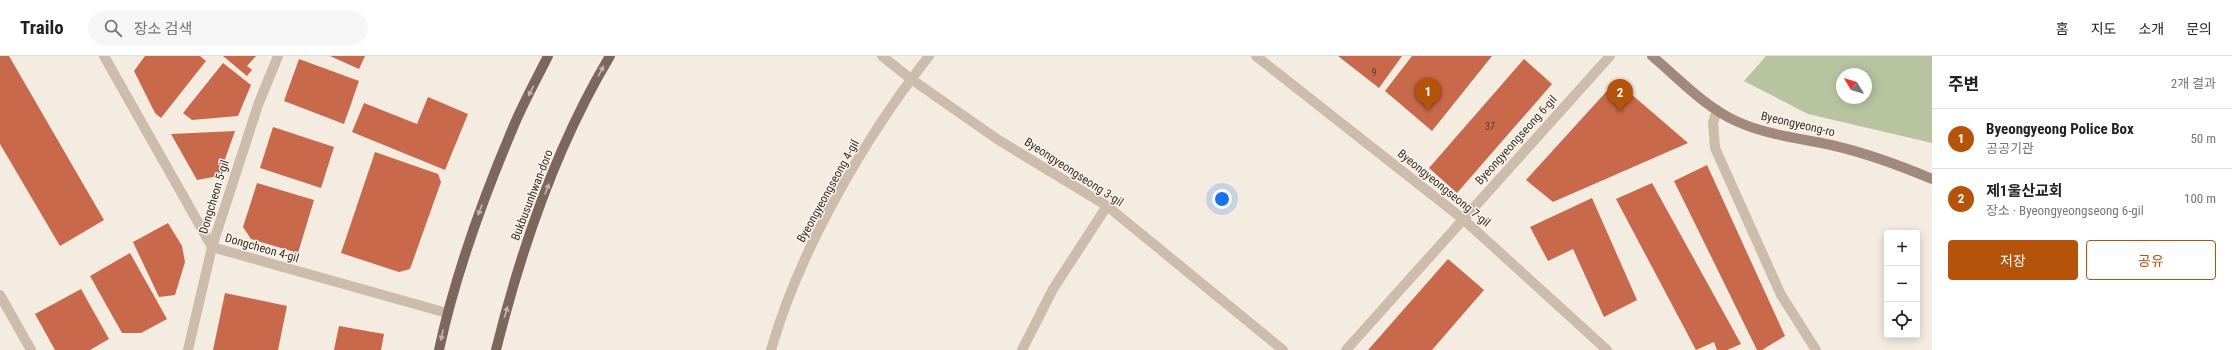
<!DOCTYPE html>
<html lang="ko">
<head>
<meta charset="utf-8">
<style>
  body { margin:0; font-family:"Roboto Condensed","Noto Sans KR",sans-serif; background:#f6f6f6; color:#222 }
  .controls { position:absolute; right:12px; bottom:12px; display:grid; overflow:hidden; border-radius:4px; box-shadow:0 2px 10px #0003 }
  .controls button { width:36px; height:36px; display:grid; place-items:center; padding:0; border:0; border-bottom:1px solid #e0e0e0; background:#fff; color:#222; font:20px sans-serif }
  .compass { position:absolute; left:1836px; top:12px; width:36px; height:36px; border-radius:50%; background:#fff; box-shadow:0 2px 10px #0003; rotate:308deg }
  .you { position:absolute; left:1222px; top:143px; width:14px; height:14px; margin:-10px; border:3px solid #fff; border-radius:50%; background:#1a73e8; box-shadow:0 0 0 6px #1a73e833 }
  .badge { display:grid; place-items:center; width:26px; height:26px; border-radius:50%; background:#b45309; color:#fff; font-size:13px; font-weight:700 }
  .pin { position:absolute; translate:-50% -33px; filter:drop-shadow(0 1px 2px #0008) }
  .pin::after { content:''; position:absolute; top:21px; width:14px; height:12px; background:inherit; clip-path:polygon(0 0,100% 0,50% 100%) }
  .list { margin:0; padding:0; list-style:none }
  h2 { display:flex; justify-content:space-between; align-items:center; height:52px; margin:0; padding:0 16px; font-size:17px }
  h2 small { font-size:13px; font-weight:400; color:#767676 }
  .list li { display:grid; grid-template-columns:26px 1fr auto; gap:12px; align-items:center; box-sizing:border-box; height:60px; padding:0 16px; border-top:1px solid #e0e0e0 }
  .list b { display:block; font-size:15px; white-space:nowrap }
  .list p { margin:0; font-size:13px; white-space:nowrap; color:#767676 }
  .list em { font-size:13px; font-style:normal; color:#767676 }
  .actions { display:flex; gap:8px; padding:12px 16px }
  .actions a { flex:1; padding:9px 0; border:1px solid #b45309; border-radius:4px; text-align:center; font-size:14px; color:#b45309 }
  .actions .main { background:#b45309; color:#fff }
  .icon { flex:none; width:22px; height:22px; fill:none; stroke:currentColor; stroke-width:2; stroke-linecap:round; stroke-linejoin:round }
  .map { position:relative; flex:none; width:1932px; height:294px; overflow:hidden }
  header { display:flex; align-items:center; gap:24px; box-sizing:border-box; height:56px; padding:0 20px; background:#fff; border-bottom:1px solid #e0e0e0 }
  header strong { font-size:19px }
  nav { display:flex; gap:22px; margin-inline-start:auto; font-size:14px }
  .search { width:280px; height:36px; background:#f6f6f6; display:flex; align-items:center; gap:10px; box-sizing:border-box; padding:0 14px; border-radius:22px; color:#767676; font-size:15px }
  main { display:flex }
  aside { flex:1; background:#fff }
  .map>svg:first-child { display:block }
</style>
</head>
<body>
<header>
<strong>Trailo</strong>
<div class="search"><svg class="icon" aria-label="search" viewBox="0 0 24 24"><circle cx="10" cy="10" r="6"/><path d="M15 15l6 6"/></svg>장소 검색</div>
<nav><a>홈</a><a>지도</a><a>소개</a><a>문의</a></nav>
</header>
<main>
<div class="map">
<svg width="1932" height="294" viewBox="0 0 1932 294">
  <rect width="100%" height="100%" fill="#f4ebe1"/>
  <!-- green -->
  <path fill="#b8c4a0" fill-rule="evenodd" d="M 1766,0 L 1932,0 L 1932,87 L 1808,58 L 1744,25 ZM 1842,18 L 1866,18 L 1866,42 L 1842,42 Z"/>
  <!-- building -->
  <g fill="#c8694b">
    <path d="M 0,0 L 9,0 L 104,164 L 60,190 L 0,88 Z"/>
    <path d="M 145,0 L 200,0 L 206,5 L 161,62 L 155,57 L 134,15 Z"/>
    <path d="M 223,0 L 256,0 L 247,10 L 252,14 L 247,20 Z"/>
    <path d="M 330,0 L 365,0 L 359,13 Z"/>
    <path d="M 1338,0 L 1402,0 L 1379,32 Z"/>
    <path d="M 1412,0 L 1492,0 L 1432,75 L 1385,35 Z"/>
    <path d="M 299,3 L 359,25 L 344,68 L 284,45 Z"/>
    <path d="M 1524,3 L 1552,28 L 1457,137 L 1429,112 Z"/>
    <path d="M 223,7 L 251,29 L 238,60 L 192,64 L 183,57 Z"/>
    <path d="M 1616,25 L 1688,87 L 1553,146 L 1526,124 Z"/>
    <path d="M 428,41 L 468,58 L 445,114 L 352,76 L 364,47 L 417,68 Z"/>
    <path d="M 273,71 L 334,91 L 321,132 L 260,112 Z"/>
    <path d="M 235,75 L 219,120 L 197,124 L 171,78 Z"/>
    <path d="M 375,96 L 438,118 L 441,126 L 410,213 L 399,216 L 341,197 Z"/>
    <path d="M 1707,109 L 1785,280 L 1762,294 L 1757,294 L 1674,125 Z"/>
    <path d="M 257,127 L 314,144 L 298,197 L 251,183 L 243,171 Z"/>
    <path d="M 1652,127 L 1741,288 L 1727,294 L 1717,294 L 1714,286 L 1696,294 L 1616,143 Z"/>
    <path d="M 1592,142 L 1637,244 L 1604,261 L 1573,193 L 1548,205 L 1530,171 Z"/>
    <path d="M 168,167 L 182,190 L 185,206 L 175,239 L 159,241 L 133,186 Z"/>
    <path d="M 130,197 L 167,263 L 141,277 L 122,277 L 90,220 Z"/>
    <path d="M 1448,203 L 1484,234 L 1432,294 L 1368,294 Z"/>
    <path d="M 81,233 L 109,283 L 90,294 L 55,294 L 35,258 Z"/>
    <path d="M 225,237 L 287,250 L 278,294 L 213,294 Z"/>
    <path d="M 339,270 L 384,278 L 381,294 L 334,294 Z"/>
  </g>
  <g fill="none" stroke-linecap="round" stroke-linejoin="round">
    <!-- lane -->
    <g stroke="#cdbbac" stroke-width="10">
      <path d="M 1717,54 L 1713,67 L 1715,92 L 1781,239 L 1816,294"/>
      <path d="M 1022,294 L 1053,233 L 1107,150"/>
    </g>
    <!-- street -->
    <g stroke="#cdbbac" stroke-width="10">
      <path d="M 104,0 L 212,191 L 447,257"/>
      <path d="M 882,0 L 911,23 L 997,83 L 1107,150 L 1283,294"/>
      <path d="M 1256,0 L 1463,163 L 1607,294"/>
      <path d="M 0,239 L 31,294"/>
      <path d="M 188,294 L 212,191 L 258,49 L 278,0"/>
      <path d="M 771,294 C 799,195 865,81 929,0"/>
      <path d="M 1346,294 L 1610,0"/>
    </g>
    <!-- secondary -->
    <path stroke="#a18a7d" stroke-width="10" d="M 1652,0 C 1678,22 1705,51 1736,65 C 1766,79 1799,82 1831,89 C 1866,97 1899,109 1932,123"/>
    <!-- primary -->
    <g stroke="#7d675c" stroke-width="10">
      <path d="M 439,294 C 455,219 482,145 512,74 C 522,49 536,24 548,0"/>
      <path d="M 496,294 C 521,193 556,90 610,0"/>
    </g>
  </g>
  <!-- one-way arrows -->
  <defs><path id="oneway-solid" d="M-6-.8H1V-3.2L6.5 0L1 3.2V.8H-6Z"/></defs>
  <g fill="#c2b5ac">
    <use href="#oneway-solid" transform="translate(601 15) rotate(-62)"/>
    <use href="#oneway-solid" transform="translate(531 35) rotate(117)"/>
    <use href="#oneway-solid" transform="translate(547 133) rotate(-69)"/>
    <use href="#oneway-solid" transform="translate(480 154) rotate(111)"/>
    <use href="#oneway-solid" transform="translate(506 256) rotate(-73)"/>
    <use href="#oneway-solid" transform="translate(442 279) rotate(102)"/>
  </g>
  <g text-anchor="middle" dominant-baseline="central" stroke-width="3" stroke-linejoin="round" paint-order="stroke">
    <!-- number labels -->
    <g font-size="10" fill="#5e3e33">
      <text x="1374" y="16">9</text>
      <text x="1490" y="70">37</text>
    </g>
    <!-- street labels -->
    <g font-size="12" fill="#3b302b" stroke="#fbf5ee">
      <text transform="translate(1798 68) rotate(13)">Byeongyeong-ro</text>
      <text transform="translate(1516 84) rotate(-48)">Byeongyeongseong 6-gil</text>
      <text transform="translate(1074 116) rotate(33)">Byeongyeongseong 3-gil</text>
      <text transform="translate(1444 132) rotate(39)">Byeongyeongseong 7-gil</text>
      <text transform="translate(828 135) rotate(-61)">Byeongyeongseong 4-gil</text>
      <text transform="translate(532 139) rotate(-69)">Bukbusunhwan-doro</text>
      <text transform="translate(214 141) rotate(-73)">Dongcheon 5-gil</text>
      <text transform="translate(262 192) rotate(16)">Dongcheon 4-gil</text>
    </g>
  </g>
</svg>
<div class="controls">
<button>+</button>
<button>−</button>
<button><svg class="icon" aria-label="locate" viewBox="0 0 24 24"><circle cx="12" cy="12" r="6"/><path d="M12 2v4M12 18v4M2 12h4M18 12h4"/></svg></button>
</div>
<svg class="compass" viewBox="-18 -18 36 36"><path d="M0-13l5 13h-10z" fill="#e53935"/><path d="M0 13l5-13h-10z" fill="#767676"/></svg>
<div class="you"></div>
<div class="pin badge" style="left:1428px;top:55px">1</div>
<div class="pin badge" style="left:1620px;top:56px">2</div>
</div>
<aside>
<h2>주변<small>2개 결과</small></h2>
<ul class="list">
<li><span class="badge">1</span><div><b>Byeongyeong Police Box</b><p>공공기관</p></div><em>50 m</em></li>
<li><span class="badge">2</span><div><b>제1울산교회</b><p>장소 · Byeongyeongseong 6-gil</p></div><em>100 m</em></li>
</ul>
<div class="actions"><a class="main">저장</a><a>공유</a></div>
</aside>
</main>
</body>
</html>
